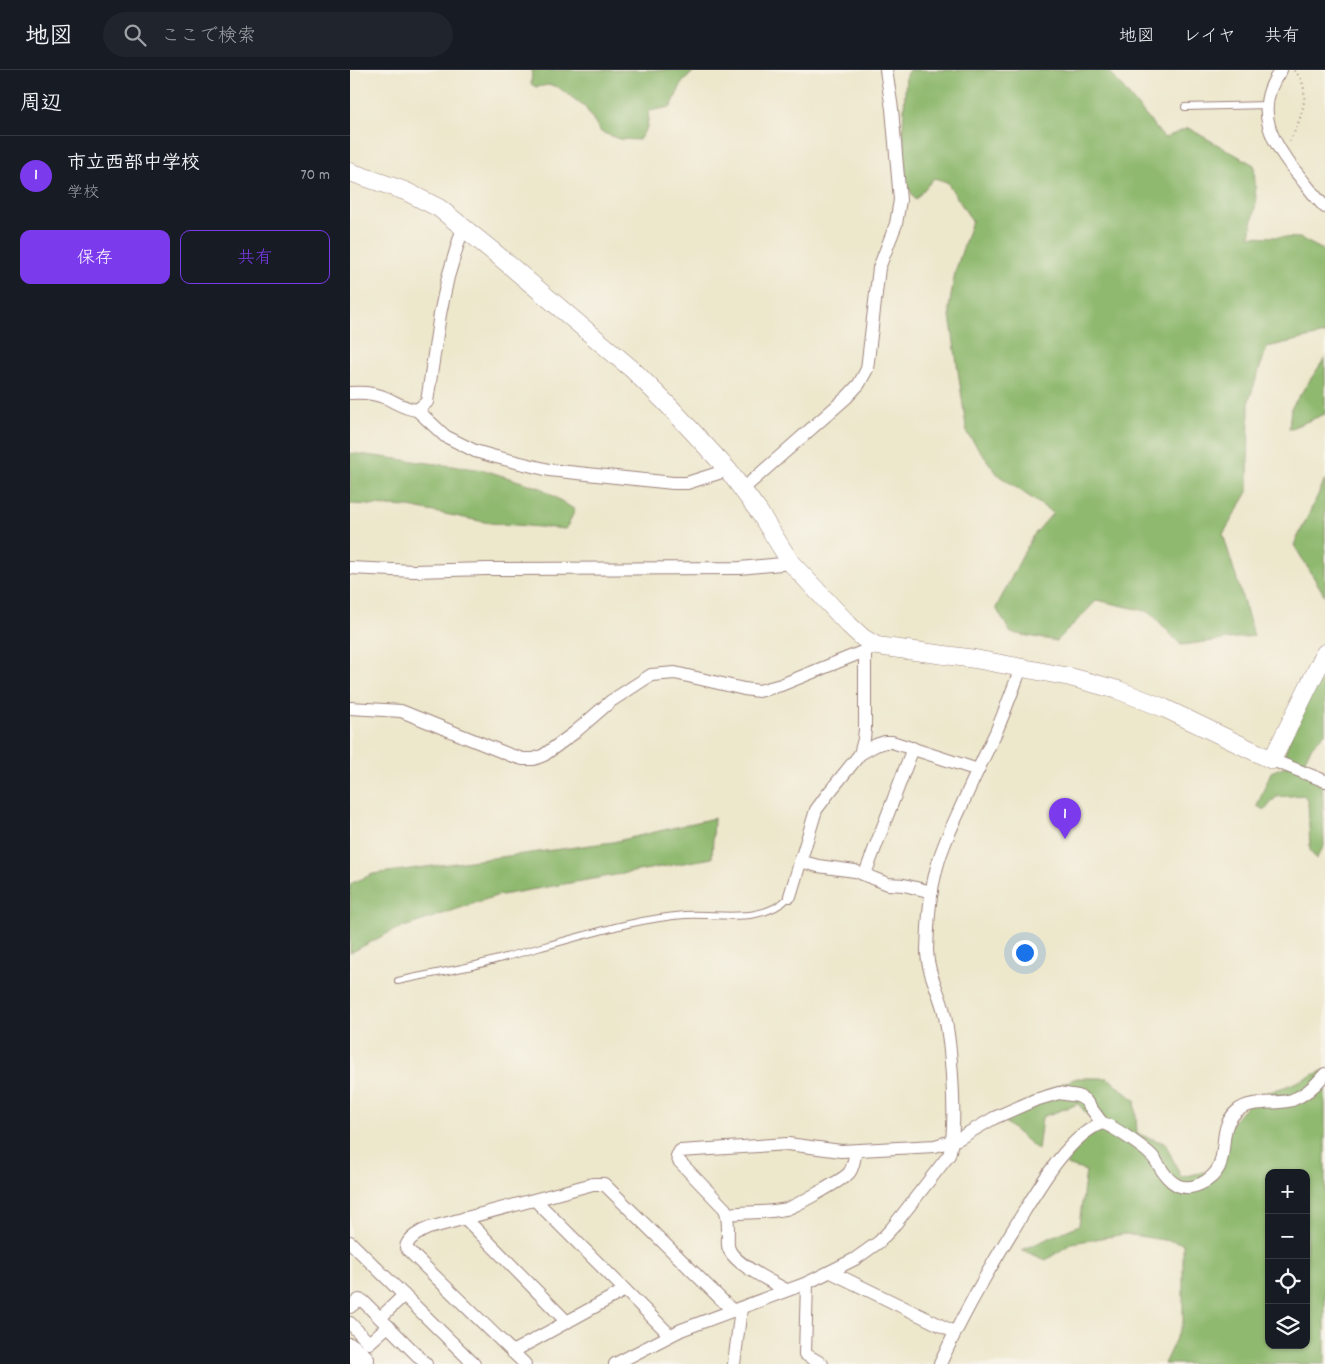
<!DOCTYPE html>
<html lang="ja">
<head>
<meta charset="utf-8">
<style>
  body { margin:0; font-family:Dekko,"Klee One",sans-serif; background:#20242c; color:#f1f3f6 }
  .controls { position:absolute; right:15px; bottom:15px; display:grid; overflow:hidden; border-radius:10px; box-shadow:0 1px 4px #0004 }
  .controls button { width:45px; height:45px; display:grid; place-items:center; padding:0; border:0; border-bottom:1px solid #363941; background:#171b24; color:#f1f3f6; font:25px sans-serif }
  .you { position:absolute; left:674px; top:882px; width:18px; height:18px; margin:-12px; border:4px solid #fff; border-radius:50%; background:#1a73e8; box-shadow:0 0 0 8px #1a73e833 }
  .badge { display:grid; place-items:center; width:32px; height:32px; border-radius:50%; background:#7c3aed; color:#fff; font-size:16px; font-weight:700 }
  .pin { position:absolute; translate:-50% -41px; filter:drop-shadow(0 1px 2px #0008) }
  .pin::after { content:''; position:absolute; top:26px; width:18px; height:15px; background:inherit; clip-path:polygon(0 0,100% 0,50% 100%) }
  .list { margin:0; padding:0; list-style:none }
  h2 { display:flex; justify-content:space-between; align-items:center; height:65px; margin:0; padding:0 20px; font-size:21px }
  h2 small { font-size:16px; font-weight:400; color:#9ea1a6 }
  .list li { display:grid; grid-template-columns:32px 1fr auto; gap:15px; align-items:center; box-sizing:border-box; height:80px; padding:0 20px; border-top:1px solid #363941 }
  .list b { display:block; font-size:19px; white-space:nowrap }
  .list p { margin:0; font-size:16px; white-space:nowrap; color:#9ea1a6 }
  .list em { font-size:16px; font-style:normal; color:#9ea1a6 }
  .actions { display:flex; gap:10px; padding:15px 20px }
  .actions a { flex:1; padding:11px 0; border:1px solid #7c3aed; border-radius:10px; text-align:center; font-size:18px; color:#7c3aed }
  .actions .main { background:#7c3aed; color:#fff }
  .icon { flex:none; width:28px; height:28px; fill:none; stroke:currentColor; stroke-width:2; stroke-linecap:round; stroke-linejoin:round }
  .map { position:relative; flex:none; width:975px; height:1294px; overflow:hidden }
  header { display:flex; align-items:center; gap:30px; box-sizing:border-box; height:70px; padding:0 25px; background:#171b24; border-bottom:1px solid #363941 }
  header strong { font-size:24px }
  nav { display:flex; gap:28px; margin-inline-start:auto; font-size:18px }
  .search { width:350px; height:45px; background:#20242c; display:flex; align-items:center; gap:12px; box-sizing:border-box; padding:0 18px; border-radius:28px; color:#9ea1a6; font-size:19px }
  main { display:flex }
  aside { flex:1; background:#171b24 }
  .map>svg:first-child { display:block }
</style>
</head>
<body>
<header>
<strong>地図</strong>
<div class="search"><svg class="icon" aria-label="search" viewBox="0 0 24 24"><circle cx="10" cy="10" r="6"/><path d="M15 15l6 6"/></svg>ここで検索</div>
<nav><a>地図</a><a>レイヤ</a><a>共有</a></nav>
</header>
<main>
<aside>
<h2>周辺<small></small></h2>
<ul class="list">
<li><span class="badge">1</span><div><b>市立西部中学校</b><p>学校</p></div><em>70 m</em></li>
</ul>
<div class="actions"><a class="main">保存</a><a>共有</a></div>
</aside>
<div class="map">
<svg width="975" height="1294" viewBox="0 0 975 1294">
  <rect width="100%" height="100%" fill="#f7f3e8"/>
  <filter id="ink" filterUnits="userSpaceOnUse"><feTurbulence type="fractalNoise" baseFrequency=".02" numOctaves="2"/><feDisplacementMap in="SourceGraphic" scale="10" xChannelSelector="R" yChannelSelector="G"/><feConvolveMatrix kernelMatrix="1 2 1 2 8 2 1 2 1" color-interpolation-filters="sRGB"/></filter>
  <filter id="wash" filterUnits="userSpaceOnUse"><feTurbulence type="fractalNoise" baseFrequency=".0096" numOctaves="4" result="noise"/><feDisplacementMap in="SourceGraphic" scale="20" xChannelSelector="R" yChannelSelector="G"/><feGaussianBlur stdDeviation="1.12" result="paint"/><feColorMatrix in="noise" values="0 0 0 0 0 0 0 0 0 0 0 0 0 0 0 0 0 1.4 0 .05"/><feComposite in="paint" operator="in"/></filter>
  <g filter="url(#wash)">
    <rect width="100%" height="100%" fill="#ede7cc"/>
    <!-- forest -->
    <g fill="#90b96f" stroke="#6d6c4d" fill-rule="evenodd">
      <path d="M 182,0 L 345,0 L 332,13 L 321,37 L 299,41 L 297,57 L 289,70 L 269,69 L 251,62 L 235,37 L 208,17 L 199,15 L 186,17 L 181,14 Z"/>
      <path d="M 559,0 L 758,0 L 814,68 L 838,58 L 904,95 L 906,132 L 900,166 L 950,168 L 975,181 L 975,264 L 917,277 L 899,330 L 898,422 L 873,464 L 904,566 L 831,575 L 800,542 L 747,530 L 707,571 L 661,563 L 646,538 L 682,467 L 703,443 L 648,405 L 617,363 L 599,238 L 605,202 L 622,151 L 597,112 L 584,108 L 565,130 L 556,113 L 553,56 L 556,5 Z"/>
      <path d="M 975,288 L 975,344 L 939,359 L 941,338 Z"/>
      <path d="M 0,383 L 134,400 L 191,418 L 225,440 L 216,459 L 140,453 L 59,437 L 0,434 Z"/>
      <path d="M 975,410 L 975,526 L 944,475 Z"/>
      <path d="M 975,606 L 975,663 L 962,676 L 955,689 L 960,698 L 972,709 L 974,776 L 966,789 L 960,780 L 958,731 L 954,725 L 926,727 L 915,740 L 907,736 L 921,702 L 940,694 L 935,683 L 943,660 L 956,628 Z"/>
      <path d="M 364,748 L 362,788 L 146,826 L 42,861 L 0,883 L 0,814 L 23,804 L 263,772 Z"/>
      <path d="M 975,1000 L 975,1294 L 814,1294 L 833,1253 L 833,1173 L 775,1164 L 722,1173 L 696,1190 L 672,1180 L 729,1155 L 736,1101 L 717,1095 L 725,1075 L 749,1057 L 728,1034 L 692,1047 L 688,1080 L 649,1047 L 708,1015 L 727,1008 L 758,1008 L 785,1030 L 787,1064 L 815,1073 L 831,1107 L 859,1101 L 879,1056 L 905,1027 L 937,1016 ZM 919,1103 L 956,1103 L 956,1275 L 919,1275 Z"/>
    </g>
  </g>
  <g filter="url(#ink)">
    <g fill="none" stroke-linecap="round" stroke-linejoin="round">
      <!-- lane casing -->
      <g stroke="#9c837c" stroke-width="8">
        <g id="lane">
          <path d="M 835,37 L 918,35"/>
          <path d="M 48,911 C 74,905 100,901 126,895 C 146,890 167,884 188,878 C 237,865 284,849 335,845 C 370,843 413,855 440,826"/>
        </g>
      </g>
      <!-- street casing -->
      <g stroke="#9c837c" stroke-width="14">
        <g id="street">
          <path d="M 931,0 C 901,40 923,75 950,107 C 958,117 966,128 975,137"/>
          <path d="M 0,323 C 13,322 25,323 36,328 C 47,333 55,339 67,340 L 77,332 L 90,244 L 98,207 L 113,157"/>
          <path d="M 67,340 L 95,366 L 125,381 L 142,386 L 199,400 L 323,413 L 337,413 L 378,400"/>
          <path d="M 393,419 L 497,327 L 509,314 L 517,299 L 529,198 L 546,154 L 550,130 L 542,39 L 536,0"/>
          <path d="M 0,498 L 64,501 L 137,499 L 390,498 L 441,493"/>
          <path d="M 0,638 L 51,641 L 160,685 L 173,689 L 184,689 L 194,685 L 224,663 L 261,631 L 301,605 L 325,603 L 394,619 L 409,621 L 431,615 L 527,576"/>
          <path d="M 510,684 L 514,669 L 515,659 L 515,582"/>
          <path d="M 922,690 L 975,711"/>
          <path d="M 450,791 L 468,796 L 505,801 L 538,814 L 554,815 L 582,822"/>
          <path d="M 515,804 L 563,678"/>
          <path d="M 440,826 L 466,740 L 477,725 L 510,684 L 526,675 L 535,672 L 542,672 L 628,700"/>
          <path d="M 185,1130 L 320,1265"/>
          <path d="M 378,1144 C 396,1142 417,1143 436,1139 C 444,1137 494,1109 499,1103 C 504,1097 504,1088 506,1081"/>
          <path d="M 115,1148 L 217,1252"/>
          <path d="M 0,1172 L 124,1294"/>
          <path d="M 481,1202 L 604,1262"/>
          <path d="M 457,1213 L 455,1284 L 472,1294"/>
          <path d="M 436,1220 C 421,1211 379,1192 378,1175 C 377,1163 380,1151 375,1139 L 329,1091 L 327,1086 L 330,1081 L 438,1074 L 491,1081 L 585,1076 L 608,1069 L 644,1048 L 685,1030 L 709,1023 L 728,1026 L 735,1030 L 752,1053"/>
          <path d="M 0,1237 L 9,1230 L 13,1231 L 76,1294"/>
          <path d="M 30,1248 L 54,1225"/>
          <path d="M 0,1253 L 19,1273 L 38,1256"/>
          <path d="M 162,1282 L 275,1220"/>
          <path d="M 175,1294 L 58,1180 L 56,1177 C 58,1168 71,1161 79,1158 L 243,1114 L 254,1114 L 383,1241"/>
          <path d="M 265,1294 L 331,1260 L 457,1213 L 505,1189 L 529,1172 L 542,1158 L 599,1085 C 608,1056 601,973 594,942 C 589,921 577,902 577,880 C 578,855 579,829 585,805 C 590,781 601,759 611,737 C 622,712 634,687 646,662 C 655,641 663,619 671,598"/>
          <path d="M 384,1294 L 391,1238"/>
          <path d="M 590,1294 C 613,1244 640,1197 669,1150 C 688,1119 717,1067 752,1053 C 762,1055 796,1079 803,1087 C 811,1097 815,1109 827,1115 C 841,1122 862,1111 869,1097 C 877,1078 869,1056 887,1041 C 901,1029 926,1035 942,1030 C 956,1025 966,1015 975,1004"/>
        </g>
      </g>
      <!-- secondary casing -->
      <g stroke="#9c837c" stroke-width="19">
        <path id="secondary" d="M 0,102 L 55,121 L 89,138 L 145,183 L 283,300 L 319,336 L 378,400 L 409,442 L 441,493 L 499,555 L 513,568 L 527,576 L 625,589 L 720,607 L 768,620 L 814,638 L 922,690 L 975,583"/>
      </g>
      <!-- highway casing -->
      <g stroke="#9c837c" stroke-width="24">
        <path id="highway" d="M 0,1279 L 13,1290"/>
      </g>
      <!-- path -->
      <path stroke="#9c837c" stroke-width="2" stroke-dasharray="1 4" stroke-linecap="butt" d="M 940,71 C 950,51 965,17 943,0"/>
      <!-- lane -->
      <use href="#lane" stroke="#fff" stroke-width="6"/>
      <!-- street -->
      <use href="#street" stroke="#fff" stroke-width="12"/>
      <!-- secondary -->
      <use href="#secondary" stroke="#fff" stroke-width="18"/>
      <!-- highway -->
      <use href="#highway" stroke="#fff" stroke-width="22"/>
    </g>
  </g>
</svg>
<div class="controls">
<button>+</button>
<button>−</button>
<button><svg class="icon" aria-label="locate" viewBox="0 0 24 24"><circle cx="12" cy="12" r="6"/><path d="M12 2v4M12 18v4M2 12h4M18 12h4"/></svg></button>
<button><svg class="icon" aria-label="layers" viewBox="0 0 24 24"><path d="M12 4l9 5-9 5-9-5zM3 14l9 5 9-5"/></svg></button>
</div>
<div class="you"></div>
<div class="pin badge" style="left:715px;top:769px">1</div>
</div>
</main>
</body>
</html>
